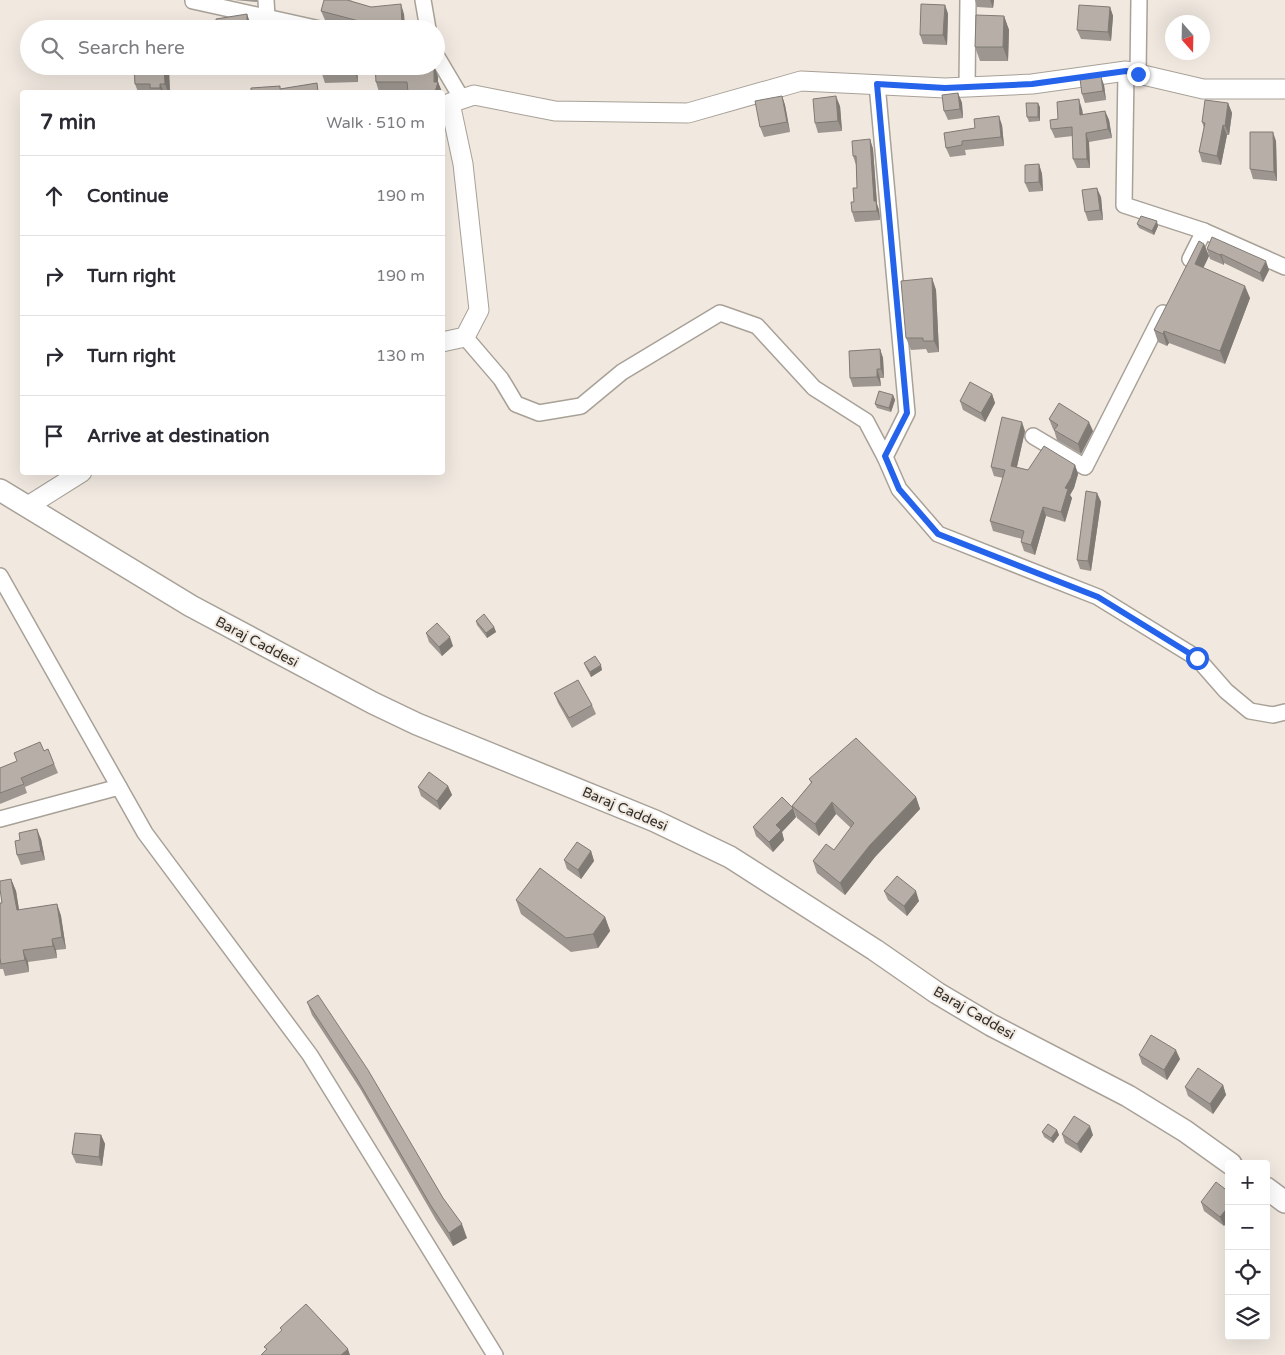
<!DOCTYPE html>
<html lang="en">
<head>
<meta charset="utf-8">
<style>
  body { margin:0; font-family:"Varela Round",sans-serif; background:#f7f7f7; color:#2b2b33 }
  .controls { position:absolute; right:15px; bottom:15px; display:grid; overflow:hidden; border-radius:5px; box-shadow:0 5px 20px #0002 }
  .controls button { width:45px; height:45px; display:grid; place-items:center; padding:0; border:0; border-bottom:1px solid #e1e1e2; background:#fff; color:#2b2b33; font:25px sans-serif }
  .compass { position:absolute; left:1165px; top:15px; width:45px; height:45px; border-radius:50%; background:#fff; box-shadow:0 5px 20px #0002; rotate:160deg }
  .stop { position:absolute; width:15px; height:15px; margin:-11px; border:4px solid #2563eb; border-radius:50%; background:#fff }
  .stop.end { background:#2563eb; border-color:#fff; box-shadow:0 1px 5px #0008 }
  .list { margin:0; padding:0; list-style:none }
  h2 { display:flex; justify-content:space-between; align-items:center; height:65px; margin:0; padding:0 20px; font-size:21px }
  h2 small { font-size:16px; font-weight:400; color:#7c7c81 }
  .list li { display:grid; grid-template-columns:32px 1fr auto; gap:15px; align-items:center; box-sizing:border-box; height:80px; padding:0 20px; border-top:1px solid #e1e1e2 }
  .list b { display:block; font-size:19px; white-space:nowrap }
  .list em { font-size:16px; font-style:normal; color:#7c7c81 }
  .icon { flex:none; width:28px; height:28px; fill:none; stroke:currentColor; stroke-width:2; stroke-linecap:round; stroke-linejoin:round }
  .map { position:relative; flex:none; width:1285px; height:1355px; overflow:hidden }
  .search { position:absolute; background:#fff; box-shadow:0 5px 20px #0002; left:20px; top:20px; width:425px; height:55px; display:flex; align-items:center; gap:12px; box-sizing:border-box; padding:0 18px; border-radius:28px; color:#7c7c81; font-size:19px }
  .panel { position:absolute; background:#fff; box-shadow:0 5px 20px #0002; left:20px; top:90px; width:425px; height:385px; border-radius:5px }
  .map>svg:first-child { display:block }
</style>
</head>
<body>
<div class="map">
<svg width="1285" height="1355" viewBox="0 0 1285 1355">
  <rect width="100%" height="100%" fill="#f1e9e0"/>
  <g fill="none" stroke-linecap="round" stroke-linejoin="round">
    <!-- minor casing -->
    <g stroke="#a8a198" stroke-width="18">
      <g id="minor">
        <path d="M 193,0 L 193,1 L 320,29"/>
        <path d="M 266,0 L 267,17"/>
        <path d="M 423,0 L 428,29"/>
        <path d="M 436,55 L 462,99"/>
        <path d="M 1126,71 L 1124,205 L 1204,231 L 1285,267"/>
        <path d="M 1138,74 L 1139,0"/>
        <path d="M 877,84 L 907,413 L 885,457"/>
        <path d="M 967,87 L 968,0"/>
        <path d="M 1190,259 L 1204,231"/>
        <path d="M 465,337 L 501,379 L 516,404 L 539,413 L 581,406 L 622,372 L 720,313 L 757,326 L 814,388 L 866,421 L 885,457 L 899,489 L 938,534 L 1098,597 L 1197,658 L 1226,691 L 1250,711 L 1273,715 L 1285,712"/>
        <path d="M 1033,436 L 1085,467 L 1163,313"/>
        <path d="M 0,576 L 145,833 L 310,1055 L 495,1355"/>
        <path d="M 0,819 L 119,787"/>
      </g>
    </g>
    <!-- tertiary casing -->
    <g stroke="#a8a198" stroke-width="21">
      <g id="tertiary">
        <path d="M 442,342 L 465,337 L 479,310 L 463,164 L 450,103 L 474,95 L 555,111 L 688,113 L 801,81 L 945,88 L 1032,84 L 1126,71 L 1203,89 L 1285,89"/>
        <path d="M 28,506 L 82,472"/>
      </g>
    </g>
    <!-- secondary casing -->
    <g stroke="#a8a198" stroke-width="24">
      <g id="secondary">
        <path d="M 0,490 L 191,606 L 373,703 L 417,724 L 655,821 L 730,857 L 875,950 L 937,993 L 991,1025 L 1128,1096 L 1185,1131 L 1231,1164"/>
        <path d="M 1266,1188 L 1285,1202"/>
      </g>
    </g>
    <!-- minor -->
    <use href="#minor" stroke="#fff" stroke-width="15"/>
    <!-- tertiary -->
    <use href="#tertiary" stroke="#fff" stroke-width="19"/>
    <!-- secondary -->
    <use href="#secondary" stroke="#fff" stroke-width="21"/>
  </g>
  <!-- wall -->
  <g fill="#9d9690">
    <path d="M 234,0 L 257,0 L 257,2 Z"/>
    <path d="M 352,0 L 351,1 L 371,7 L 404,14 L 405,29 L 356,29 L 325,20 L 321,11 Z"/>
    <path d="M 975,0 L 994,0 L 993,8 L 977,7 Z"/>
    <path d="M 945,5 L 948,14 L 947,45 L 923,44 L 920,35 Z"/>
    <path d="M 1110,7 L 1113,16 L 1111,41 L 1081,39 L 1077,30 Z"/>
    <path d="M 1004,16 L 1009,30 L 1008,61 L 980,61 L 975,47 Z"/>
    <path d="M 134,66 L 167,66 L 169,71 L 170,92 L 138,92 L 135,84 Z"/>
    <path d="M 357,66 L 358,82 L 325,83 L 322,74 Z"/>
    <path d="M 434,66 L 438,77 L 438,82 L 442,92 L 379,92 L 376,82 Z"/>
    <path d="M 1104,85 L 1106,100 L 1085,103 L 1082,94 Z"/>
    <path d="M 958,93 L 962,103 L 963,118 L 948,120 L 944,111 Z"/>
    <path d="M 782,96 L 785,105 L 790,132 L 764,137 L 760,127 Z"/>
    <path d="M 1228,103 L 1232,113 L 1229,135 L 1227,135 L 1221,165 L 1202,162 L 1199,152 L 1204,128 L 1202,122 Z"/>
    <path d="M 840,106 L 842,131 L 818,133 L 815,123 Z"/>
    <path d="M 1040,107 L 1040,121 L 1029,122 L 1027,117 Z"/>
    <path d="M 1082,109 L 1083,115 L 1105,111 L 1109,120 L 1112,138 L 1089,142 L 1090,168 L 1077,168 L 1073,159 L 1073,136 L 1055,138 L 1051,129 L 1058,119 Z"/>
    <path d="M 1002,125 L 1004,146 L 965,150 L 966,155 L 950,157 L 946,148 L 944,133 Z"/>
    <path d="M 870,139 L 873,149 L 877,204 L 879,210 L 880,220 L 855,222 L 852,212 L 857,188 L 856,165 L 853,156 Z"/>
    <path d="M 1276,141 L 1277,181 L 1253,179 L 1250,169 Z"/>
    <path d="M 1039,164 L 1042,174 L 1043,191 L 1029,192 L 1025,183 Z"/>
    <path d="M 1101,197 L 1103,220 L 1088,221 L 1085,212 Z"/>
    <path d="M 1137,224 L 1158,226 L 1154,235 L 1139,228 Z"/>
    <path d="M 1204,244 L 1209,256 L 1203,268 L 1250,298 L 1225,364 L 1169,343 L 1167,346 L 1158,342 L 1154,330 Z"/>
    <path d="M 1207,249 L 1269,270 L 1263,282 L 1224,263 L 1224,265 L 1210,259 Z"/>
    <path d="M 932,278 L 936,290 L 939,352 L 928,353 L 926,349 L 911,350 L 906,338 Z"/>
    <path d="M 880,349 L 883,358 L 884,378 L 880,378 L 881,386 L 853,387 L 850,378 Z"/>
    <path d="M 992,394 L 995,403 L 985,422 L 963,410 L 960,401 Z"/>
    <path d="M 893,395 L 895,400 L 891,412 L 877,408 L 875,404 Z"/>
    <path d="M 1049,419 L 1093,431 L 1081,454 L 1057,440 L 1054,430 L 1053,429 Z"/>
    <path d="M 1025,431 L 1017,467 L 1028,470 L 1075,465 L 1078,474 L 1074,488 L 1070,495 L 1072,498 L 1065,522 L 1046,516 L 1035,555 L 1024,551 L 1021,542 L 1022,539 L 993,531 L 990,521 L 1003,478 L 994,476 L 991,467 Z"/>
    <path d="M 1097,493 L 1101,502 L 1091,571 L 1080,569 L 1077,560 Z"/>
    <path d="M 476,621 L 494,627 L 496,632 L 487,638 L 477,625 Z"/>
    <path d="M 426,633 L 453,646 L 442,656 L 429,642 Z"/>
    <path d="M 584,663 L 602,670 L 591,677 L 586,668 Z"/>
    <path d="M 554,693 L 592,705 L 596,714 L 572,728 L 558,703 Z"/>
    <path d="M 48,749 L 58,773 L 25,787 L 27,793 L 0,804 L 0,768 Z"/>
    <path d="M 809,779 L 916,797 L 920,809 L 875,857 L 845,895 L 817,873 L 813,861 L 834,850 L 851,828 L 836,814 L 819,836 L 797,818 L 792,806 L 811,783 Z"/>
    <path d="M 448,786 L 452,795 L 440,810 L 421,796 L 418,787 Z"/>
    <path d="M 793,808 L 796,817 L 782,832 L 784,840 L 773,852 L 756,836 L 753,827 Z"/>
    <path d="M 41,839 L 45,860 L 21,865 L 17,855 Z"/>
    <path d="M 591,851 L 594,861 L 581,879 L 567,869 L 564,860 Z"/>
    <path d="M 11,879 L 16,891 L 19,910 L 57,904 L 61,916 L 66,949 L 56,950 L 57,958 L 28,962 L 29,972 L 5,976 L 3,969 L 0,969 L 0,903 L 2,903 Z"/>
    <path d="M 884,891 L 919,901 L 907,916 L 888,900 Z"/>
    <path d="M 516,900 L 605,917 L 610,931 L 598,948 L 571,952 L 521,914 Z"/>
    <path d="M 307,1002 L 467,1238 L 453,1246 L 436,1220 L 361,1090 L 312,1015 Z"/>
    <path d="M 1139,1055 L 1180,1059 L 1167,1080 L 1142,1064 Z"/>
    <path d="M 1223,1085 L 1226,1095 L 1213,1114 L 1188,1096 L 1185,1087 Z"/>
    <path d="M 1057,1130 L 1059,1135 L 1053,1143 L 1044,1137 L 1042,1132 Z"/>
    <path d="M 1062,1134 L 1093,1135 L 1081,1153 L 1065,1143 Z"/>
    <path d="M 101,1135 L 105,1144 L 102,1166 L 76,1163 L 72,1154 Z"/>
    <path d="M 1229,1192 L 1224,1226 L 1204,1211 L 1201,1202 Z"/>
  </g>
  <!-- shaded-wall -->
  <g fill="#807a75">
    <path d="M 990,0 L 994,0 L 993,8 Z"/>
    <path d="M 401,4 L 404,14 L 405,29 L 403,29 L 402,26 Z"/>
    <path d="M 945,5 L 948,14 L 947,45 L 943,35 Z"/>
    <path d="M 1110,7 L 1113,16 L 1111,41 L 1108,32 Z"/>
    <path d="M 247,14 L 251,25 L 251,29 L 247,26 Z"/>
    <path d="M 1004,16 L 1009,30 L 1008,61 L 1003,47 Z"/>
    <path d="M 164,66 L 167,66 L 169,71 L 170,92 L 168,92 L 165,84 Z"/>
    <path d="M 354,66 L 357,66 L 358,82 L 355,72 Z"/>
    <path d="M 434,66 L 438,77 L 438,82 L 442,92 L 435,92 Z"/>
    <path d="M 1101,76 L 1104,85 L 1106,100 L 1103,91 Z"/>
    <path d="M 160,84 L 164,92 L 162,92 L 160,88 Z"/>
    <path d="M 958,93 L 962,103 L 963,118 L 960,109 Z"/>
    <path d="M 782,96 L 785,105 L 790,132 L 787,122 Z"/>
    <path d="M 836,96 L 840,106 L 842,131 L 838,121 Z"/>
    <path d="M 1079,99 L 1082,109 L 1084,124 L 1080,115 Z"/>
    <path d="M 1038,103 L 1040,107 L 1040,121 L 1038,117 Z"/>
    <path d="M 1228,103 L 1232,113 L 1229,135 L 1225,126 Z"/>
    <path d="M 1105,111 L 1109,120 L 1112,138 L 1108,129 Z"/>
    <path d="M 999,116 L 1002,125 L 1004,146 L 1001,137 Z"/>
    <path d="M 442,122 L 444,126 L 443,134 L 442,132 Z"/>
    <path d="M 1223,125 L 1227,135 L 1221,165 L 1217,156 Z"/>
    <path d="M 1273,132 L 1276,141 L 1277,181 L 1274,172 Z"/>
    <path d="M 1086,133 L 1089,142 L 1090,168 L 1087,159 Z"/>
    <path d="M 870,139 L 873,149 L 877,204 L 879,210 L 880,220 L 874,201 Z"/>
    <path d="M 1039,164 L 1042,174 L 1043,191 L 1039,182 Z"/>
    <path d="M 1097,188 L 1101,197 L 1103,220 L 1100,210 Z"/>
    <path d="M 1157,221 L 1158,226 L 1154,235 L 1152,231 Z"/>
    <path d="M 1204,244 L 1209,256 L 1199,277 L 1195,264 Z"/>
    <path d="M 1221,254 L 1224,263 L 1224,265 L 1220,255 Z"/>
    <path d="M 1266,261 L 1269,270 L 1263,282 L 1260,273 Z"/>
    <path d="M 932,278 L 936,290 L 939,352 L 934,341 Z"/>
    <path d="M 1245,286 L 1250,298 L 1225,364 L 1220,351 Z"/>
    <path d="M 1164,331 L 1169,343 L 1167,346 L 1163,334 Z"/>
    <path d="M 880,349 L 883,358 L 884,378 L 881,369 Z"/>
    <path d="M 877,369 L 880,378 L 881,386 L 877,377 Z"/>
    <path d="M 992,394 L 995,403 L 985,422 L 981,413 Z"/>
    <path d="M 893,395 L 895,400 L 891,412 L 889,408 Z"/>
    <path d="M 1022,422 L 1025,431 L 1015,475 L 1011,466 Z"/>
    <path d="M 1089,422 L 1093,431 L 1081,454 L 1078,444 Z"/>
    <path d="M 1075,465 L 1078,474 L 1074,488 L 1070,495 L 1072,498 L 1065,522 L 1061,512 L 1065,488 Z"/>
    <path d="M 1097,493 L 1101,502 L 1091,571 L 1088,561 Z"/>
    <path d="M 1043,507 L 1046,516 L 1035,555 L 1031,545 Z"/>
    <path d="M 494,627 L 496,632 L 487,638 L 486,633 Z"/>
    <path d="M 450,637 L 453,646 L 442,656 L 439,647 Z"/>
    <path d="M 601,665 L 602,670 L 591,677 L 590,672 Z"/>
    <path d="M 448,786 L 452,795 L 440,810 L 437,801 Z"/>
    <path d="M 916,797 L 920,809 L 875,857 L 845,895 L 840,883 L 870,845 Z"/>
    <path d="M 832,802 L 836,814 L 819,836 L 815,824 Z"/>
    <path d="M 793,808 L 796,817 L 782,832 L 784,840 L 773,852 L 769,842 L 776,825 Z"/>
    <path d="M 37,829 L 41,839 L 45,860 L 41,851 Z"/>
    <path d="M 591,851 L 594,861 L 581,879 L 578,870 Z"/>
    <path d="M 11,879 L 16,891 L 21,922 L 17,910 Z"/>
    <path d="M 916,891 L 919,901 L 907,916 L 904,906 Z"/>
    <path d="M 57,904 L 61,916 L 66,949 L 62,937 Z"/>
    <path d="M 605,917 L 610,931 L 598,948 L 593,934 Z"/>
    <path d="M 52,939 L 56,950 L 57,958 L 53,946 Z"/>
    <path d="M 23,950 L 28,962 L 29,972 L 25,960 Z"/>
    <path d="M 1176,1050 L 1180,1059 L 1167,1080 L 1164,1070 Z"/>
    <path d="M 1223,1085 L 1226,1095 L 1213,1114 L 1210,1104 Z"/>
    <path d="M 1090,1126 L 1093,1135 L 1081,1153 L 1077,1144 Z"/>
    <path d="M 1057,1130 L 1059,1135 L 1053,1143 L 1051,1138 Z"/>
    <path d="M 101,1135 L 105,1144 L 102,1166 L 99,1157 Z"/>
    <path d="M 1229,1206 L 1229,1220 L 1224,1226 L 1220,1217 Z"/>
    <path d="M 462,1224 L 467,1238 L 453,1246 L 449,1233 Z"/>
    <path d="M 348,1349 L 350,1355 L 341,1355 Z"/>
  </g>
  <!-- building -->
  <g fill="#b7afa7" stroke="#807a75">
    <path d="M 324,0 L 347,0 L 371,7 L 401,4 L 402,26 L 374,29 L 374,25 L 321,11 Z"/>
    <path d="M 921,4 L 945,5 L 943,35 L 920,35 Z"/>
    <path d="M 1079,5 L 1110,7 L 1108,32 L 1077,30 Z"/>
    <path d="M 247,14 L 247,26 L 285,21 L 288,22 L 289,29 L 217,29 L 216,19 Z"/>
    <path d="M 976,15 L 1004,16 L 1003,47 L 975,47 Z"/>
    <path d="M 134,66 L 164,66 L 165,84 L 160,84 L 160,88 L 150,88 L 150,84 L 135,84 Z"/>
    <path d="M 322,66 L 354,66 L 355,72 L 322,74 Z"/>
    <path d="M 375,66 L 434,66 L 434,82 L 438,82 L 435,92 L 408,92 L 407,82 L 376,82 Z"/>
    <path d="M 1101,76 L 1103,91 L 1082,94 L 1080,79 Z"/>
    <path d="M 317,83 L 318,92 L 251,92 L 251,88 L 280,86 L 280,89 Z"/>
    <path d="M 958,93 L 960,109 L 944,111 L 942,95 Z"/>
    <path d="M 782,96 L 787,122 L 760,127 L 755,101 Z"/>
    <path d="M 836,96 L 838,121 L 815,123 L 813,99 Z"/>
    <path d="M 1079,99 L 1080,115 L 1105,111 L 1108,129 L 1086,133 L 1087,159 L 1073,159 L 1072,127 L 1051,129 L 1050,120 L 1058,119 L 1057,102 Z"/>
    <path d="M 1205,100 L 1228,103 L 1225,126 L 1223,125 L 1217,156 L 1199,152 L 1205,123 L 1202,122 Z"/>
    <path d="M 1026,103 L 1038,103 L 1038,117 L 1027,117 Z"/>
    <path d="M 999,116 L 1001,137 L 962,141 L 962,145 L 946,148 L 944,133 L 975,128 L 974,119 Z"/>
    <path d="M 1250,132 L 1273,132 L 1274,172 L 1250,169 Z"/>
    <path d="M 870,139 L 874,201 L 876,201 L 877,211 L 852,212 L 851,202 L 854,202 L 853,188 L 857,188 L 856,156 L 853,156 L 852,141 Z"/>
    <path d="M 1039,164 L 1039,182 L 1025,183 L 1025,165 Z"/>
    <path d="M 1097,188 L 1100,210 L 1085,212 L 1082,190 Z"/>
    <path d="M 1141,216 L 1157,221 L 1152,231 L 1137,224 Z"/>
    <path d="M 1212,237 L 1266,261 L 1260,273 L 1221,254 L 1220,255 L 1207,249 Z"/>
    <path d="M 1199,241 L 1204,244 L 1195,264 L 1245,286 L 1220,351 L 1164,331 L 1163,334 L 1154,330 Z"/>
    <path d="M 932,278 L 934,341 L 923,341 L 923,338 L 906,338 L 901,281 Z"/>
    <path d="M 880,349 L 881,369 L 877,369 L 877,377 L 850,378 L 849,351 Z"/>
    <path d="M 970,382 L 992,394 L 981,413 L 960,401 Z"/>
    <path d="M 879,391 L 893,395 L 889,408 L 875,404 Z"/>
    <path d="M 1059,403 L 1089,422 L 1078,444 L 1054,430 L 1058,425 L 1049,419 Z"/>
    <path d="M 1002,417 L 1022,422 L 1011,466 L 1028,470 L 1044,446 L 1075,465 L 1071,478 L 1065,488 L 1068,489 L 1061,512 L 1043,507 L 1031,545 L 1021,542 L 1024,531 L 990,521 L 1005,470 L 991,467 Z"/>
    <path d="M 1086,491 L 1097,493 L 1088,561 L 1077,560 Z"/>
    <path d="M 484,614 L 494,627 L 486,633 L 476,621 Z"/>
    <path d="M 437,623 L 450,637 L 439,647 L 426,633 Z"/>
    <path d="M 595,656 L 601,665 L 590,672 L 584,663 Z"/>
    <path d="M 578,680 L 592,705 L 569,718 L 554,693 Z"/>
    <path d="M 856,738 L 916,797 L 870,845 L 840,883 L 813,861 L 826,844 L 834,850 L 854,823 L 832,802 L 815,824 L 792,806 L 812,782 L 809,779 Z"/>
    <path d="M 40,742 L 44,751 L 48,749 L 54,764 L 21,778 L 24,784 L 0,793 L 0,768 L 17,761 L 14,753 Z"/>
    <path d="M 429,772 L 448,786 L 437,801 L 418,787 Z"/>
    <path d="M 782,797 L 793,808 L 776,825 L 781,830 L 769,842 L 753,827 Z"/>
    <path d="M 37,829 L 41,851 L 17,855 L 15,841 L 20,840 L 19,833 Z"/>
    <path d="M 577,842 L 591,851 L 578,870 L 564,860 Z"/>
    <path d="M 540,868 L 605,917 L 593,934 L 566,938 L 516,900 Z"/>
    <path d="M 897,876 L 916,891 L 904,906 L 884,891 Z"/>
    <path d="M 11,879 L 17,910 L 57,904 L 62,937 L 52,939 L 53,946 L 23,950 L 25,960 L 1,964 L 0,958 L 0,903 L 2,903 L 0,889 L 0,881 Z"/>
    <path d="M 318,995 L 368,1070 L 443,1198 L 462,1224 L 449,1233 L 431,1206 L 356,1077 L 307,1002 Z"/>
    <path d="M 1151,1035 L 1176,1050 L 1164,1070 L 1139,1055 Z"/>
    <path d="M 1198,1068 L 1223,1085 L 1210,1104 L 1185,1087 Z"/>
    <path d="M 1074,1116 L 1090,1126 L 1077,1144 L 1062,1134 Z"/>
    <path d="M 1048,1124 L 1057,1130 L 1051,1138 L 1042,1132 Z"/>
    <path d="M 75,1133 L 101,1135 L 99,1157 L 72,1154 Z"/>
    <path d="M 1216,1182 L 1229,1192 L 1229,1206 L 1220,1217 L 1201,1202 Z"/>
    <path d="M 306,1304 L 348,1349 L 341,1355 L 261,1355 L 267,1349 L 264,1347 L 282,1330 L 280,1328 Z"/>
  </g>
  <g fill="none" stroke-linecap="round" stroke-linejoin="round">
    <!-- route -->
    <path stroke="#2563eb" stroke-width="6" d="M 1138,74 L 1126,71 L 1032,84 L 945,88 L 877,84 L 907,413 L 885,456 L 899,489 L 938,534 L 1098,597 L 1197,658"/>
  </g>
  <g text-anchor="middle" dominant-baseline="central" stroke-width="4" stroke-linejoin="round" paint-order="stroke">
    <!-- street labels -->
    <g font-size="14" fill="#312e2a" stroke="#f1e9e0">
      <text transform="translate(257 642) rotate(28)">Baraj Caddesi</text>
      <text transform="translate(625 809) rotate(23)">Baraj Caddesi</text>
      <text transform="translate(974 1013) rotate(30)">Baraj Caddesi</text>
    </g>
  </g>
</svg>
<div class="controls">
<button>+</button>
<button>−</button>
<button><svg class="icon" aria-label="locate" viewBox="0 0 24 24"><circle cx="12" cy="12" r="6"/><path d="M12 2v4M12 18v4M2 12h4M18 12h4"/></svg></button>
<button><svg class="icon" aria-label="layers" viewBox="0 0 24 24"><path d="M12 4l9 5-9 5-9-5zM3 14l9 5 9-5"/></svg></button>
</div>
<svg class="compass" viewBox="-18 -18 36 36"><path d="M0-13l5 13h-10z" fill="#e53935"/><path d="M0 13l5-13h-10z" fill="#7c7c81"/></svg>
<div class="stop" style="left:1197px;top:658px"></div>
<div class="stop end" style="left:1138px;top:74px"></div>
<div class="search"><svg class="icon" aria-label="search" viewBox="0 0 24 24"><circle cx="10" cy="10" r="6"/><path d="M15 15l6 6"/></svg>Search here</div>
<section class="panel">
<h2>7 min<small>Walk · 510 m</small></h2>
<ul class="list">
<li><svg class="icon" aria-label="ahead" viewBox="0 0 24 24"><path d="M12 20V5M6 11l6-6 6 6"/></svg><div><b>Continue</b></div><em>190 m</em></li>
<li><svg class="icon" aria-label="right" viewBox="0 0 24 24"><path d="M7 20v-9h11M14 6l5 5-5 5"/></svg><div><b>Turn right</b></div><em>190 m</em></li>
<li><svg class="icon" aria-label="right" viewBox="0 0 24 24"><path d="M7 20v-9h11M14 6l5 5-5 5"/></svg><div><b>Turn right</b></div><em>130 m</em></li>
<li><svg class="icon" aria-label="arrive" viewBox="0 0 24 24"><path d="M6 21V4h12l-3 4 3 4H6"/></svg><div><b>Arrive at destination</b></div></li>
</ul>
</section>
</div>
</body>
</html>
